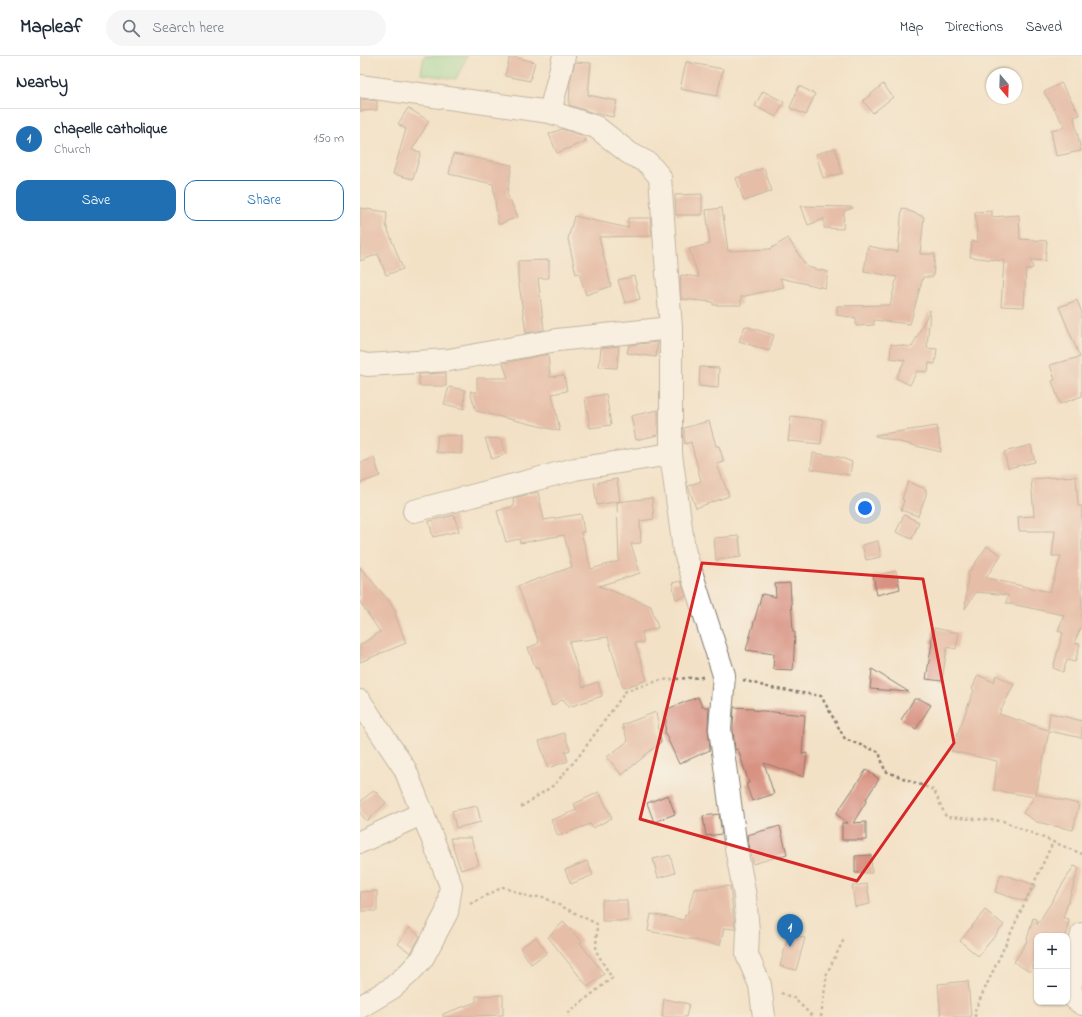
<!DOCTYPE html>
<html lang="en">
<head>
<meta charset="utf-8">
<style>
  body { margin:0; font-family:"Indie Flower",sans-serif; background:#f6f6f7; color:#1f2937 }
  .controls { position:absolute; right:12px; bottom:12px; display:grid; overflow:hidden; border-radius:8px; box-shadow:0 1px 3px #0004 }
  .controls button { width:36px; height:36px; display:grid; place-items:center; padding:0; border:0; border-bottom:1px solid #e0e1e3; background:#fff; color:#1f2937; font:20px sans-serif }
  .compass { position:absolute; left:626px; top:12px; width:36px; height:36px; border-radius:50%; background:#fff; box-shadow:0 1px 3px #0004; rotate:161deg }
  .you { position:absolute; left:505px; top:452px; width:14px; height:14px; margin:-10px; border:3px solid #fff; border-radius:50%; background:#1a73e8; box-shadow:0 0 0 6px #1a73e833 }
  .badge { display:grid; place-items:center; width:26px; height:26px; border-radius:50%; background:#1f6fb2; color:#fff; font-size:13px; font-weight:700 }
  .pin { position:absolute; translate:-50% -33px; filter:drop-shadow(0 1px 2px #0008) }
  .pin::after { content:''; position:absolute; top:21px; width:14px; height:12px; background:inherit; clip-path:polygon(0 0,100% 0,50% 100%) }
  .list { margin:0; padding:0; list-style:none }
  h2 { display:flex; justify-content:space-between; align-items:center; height:52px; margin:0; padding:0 16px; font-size:17px }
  h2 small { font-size:13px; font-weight:400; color:#747a83 }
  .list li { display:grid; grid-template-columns:26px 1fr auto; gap:12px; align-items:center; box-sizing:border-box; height:60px; padding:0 16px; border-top:1px solid #e0e1e3 }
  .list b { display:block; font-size:15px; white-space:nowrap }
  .list p { margin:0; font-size:13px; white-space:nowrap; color:#747a83 }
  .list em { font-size:13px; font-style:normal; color:#747a83 }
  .actions { display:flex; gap:8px; padding:12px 16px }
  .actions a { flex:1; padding:9px 0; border:1px solid #1f6fb2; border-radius:12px; text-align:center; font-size:14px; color:#1f6fb2 }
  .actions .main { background:#1f6fb2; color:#fff }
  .icon { flex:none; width:22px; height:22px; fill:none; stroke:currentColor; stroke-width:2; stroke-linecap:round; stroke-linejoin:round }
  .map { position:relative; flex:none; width:722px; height:961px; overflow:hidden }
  header { display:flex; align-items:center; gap:24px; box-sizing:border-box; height:56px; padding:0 20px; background:#fff; border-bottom:1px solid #e0e1e3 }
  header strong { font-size:19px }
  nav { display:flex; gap:22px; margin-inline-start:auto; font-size:14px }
  .search { width:280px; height:36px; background:#f6f6f7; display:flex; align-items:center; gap:10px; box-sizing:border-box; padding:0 14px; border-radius:22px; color:#747a83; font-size:15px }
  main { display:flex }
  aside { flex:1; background:#fff }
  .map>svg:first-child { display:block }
</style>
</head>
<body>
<header>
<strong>Mapleaf</strong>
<div class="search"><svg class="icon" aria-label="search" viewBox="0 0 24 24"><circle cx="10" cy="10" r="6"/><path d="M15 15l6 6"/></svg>Search here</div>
<nav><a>Map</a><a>Directions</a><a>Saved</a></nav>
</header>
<main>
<aside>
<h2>Nearby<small></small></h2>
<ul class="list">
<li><span class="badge">1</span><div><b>chapelle catholique</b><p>Church</p></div><em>150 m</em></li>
</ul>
<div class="actions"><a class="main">Save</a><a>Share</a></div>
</aside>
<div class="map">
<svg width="722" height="961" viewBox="0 0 722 961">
  <rect width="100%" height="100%" fill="#f7f3e8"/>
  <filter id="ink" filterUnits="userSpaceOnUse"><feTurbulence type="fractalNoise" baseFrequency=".025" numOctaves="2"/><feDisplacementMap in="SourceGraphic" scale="8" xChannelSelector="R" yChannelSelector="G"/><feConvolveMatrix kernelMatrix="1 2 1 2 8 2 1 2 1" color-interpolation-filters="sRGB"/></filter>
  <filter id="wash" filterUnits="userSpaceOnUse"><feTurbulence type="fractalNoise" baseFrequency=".012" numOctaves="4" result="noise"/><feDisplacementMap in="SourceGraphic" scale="16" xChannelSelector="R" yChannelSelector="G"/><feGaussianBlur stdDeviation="0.9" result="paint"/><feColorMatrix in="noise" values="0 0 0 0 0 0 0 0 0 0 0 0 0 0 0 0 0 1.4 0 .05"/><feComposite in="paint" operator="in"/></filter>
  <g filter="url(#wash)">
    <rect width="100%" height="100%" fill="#f3e1c6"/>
    <!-- green -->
    <path fill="#8bda99" stroke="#547b5a" d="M 64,0 L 107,0 L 96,23 L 61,18 Z"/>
    <g id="blocks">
      <!-- building -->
      <g fill="#d89282">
        <path d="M 150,0 L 175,6 L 170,25 L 145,20 Z"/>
        <path d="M 215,6 L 231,7 L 228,39 L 257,45 L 253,61 L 231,56 L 209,49 L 210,27 Z"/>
        <path d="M 326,6 L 363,13 L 357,40 L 320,33 Z"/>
        <path d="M 701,27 L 720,59 L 714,61 L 721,95 L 696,100 L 691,74 L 705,71 L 684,36 Z"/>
        <path d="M 523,28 L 533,41 L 513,57 L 503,45 Z"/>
        <path d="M 439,30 L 455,38 L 446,59 L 430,52 Z"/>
        <path d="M 403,35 L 424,46 L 416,61 L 395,50 Z"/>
        <path d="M 0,43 L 17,45 L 17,54 L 0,55 Z"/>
        <path d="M 48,52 L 69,65 L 52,94 L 61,96 L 53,123 L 33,118 L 46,73 L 38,68 Z"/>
        <path d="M 202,73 L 224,80 L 226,85 L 197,97 L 189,78 Z"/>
        <path d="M 475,92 L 482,117 L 463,122 L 456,98 Z"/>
        <path d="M 93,98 L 152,109 L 147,138 L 158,161 L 142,167 L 142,168 L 138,168 L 133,128 L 89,118 Z"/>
        <path d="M 404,112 L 412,135 L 384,145 L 376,122 Z"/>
        <path d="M 342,138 L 342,159 L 316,159 L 315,139 Z"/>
        <path d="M 441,150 L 492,151 L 493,152 L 484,155 L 483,173 L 464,172 L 464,163 L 448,169 Z"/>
        <path d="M 0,152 L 27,156 L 26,169 L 43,213 L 26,219 L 18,198 L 0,205 Z"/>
        <path d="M 362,152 L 368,195 L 410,193 L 428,182 L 447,211 L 468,216 L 465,232 L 420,222 L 424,231 L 381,241 L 381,249 L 353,249 L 353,246 L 321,243 L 320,227 L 321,219 L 339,221 L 329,193 L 350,188 L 346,154 Z"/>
        <path d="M 542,152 L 564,161 L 560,198 L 575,198 L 573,221 L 563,221 L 550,268 L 514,264 L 514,269 L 496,270 L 496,262 L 477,259 L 477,250 L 530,249 L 537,221 L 504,215 L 508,190 L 538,196 Z"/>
        <path d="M 632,155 L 632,161 L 659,159 L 660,183 L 687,185 L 685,205 L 671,204 L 673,212 L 666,214 L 664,251 L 641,250 L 644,205 L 610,201 L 612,185 L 618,186 L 615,156 Z"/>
        <path d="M 214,160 L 268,172 L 268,162 L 290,162 L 292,180 L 239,181 L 251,230 L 226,239 L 219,217 L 216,218 L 208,183 Z"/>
        <path d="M 189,204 L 189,222 L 178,222 L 184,274 L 166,277 L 158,221 L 158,205 Z"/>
        <path d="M 274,220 L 280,243 L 265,247 L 258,224 Z"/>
        <path d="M 717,244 L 722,257 L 722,340 L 700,348 L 692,325 L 695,324 L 690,309 L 720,301 L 699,251 Z"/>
        <path d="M 570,254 L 567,292 L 577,293 L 575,308 L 569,307 L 568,316 L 557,315 L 550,329 L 536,322 L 545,304 L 530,302 L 531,288 L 552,291 Z"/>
        <path d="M 385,270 L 414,279 L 409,295 L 379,285 Z"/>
        <path d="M 298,286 L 296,301 L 267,297 L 269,289 Z"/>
        <path d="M 259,290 L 257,312 L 239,311 L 241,292 Z"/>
        <path d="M 188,298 L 190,321 L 204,319 L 207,335 L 192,338 L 200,375 L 116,355 L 110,335 L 117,337 L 117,322 L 148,322 L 143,307 Z"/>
        <path d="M 340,311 L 359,312 L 358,332 L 339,330 Z"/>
        <path d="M 86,317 L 86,330 L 59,330 L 59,318 Z"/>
        <path d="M 89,331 L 105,334 L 104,353 L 84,348 Z"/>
        <path d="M 246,338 L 251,369 L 230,372 L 225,342 Z"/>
        <path d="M 298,354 L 298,379 L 276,384 L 271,360 Z"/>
        <path d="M 431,360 L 463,364 L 461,388 L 428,385 Z"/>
        <path d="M 349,365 L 356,390 L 359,390 L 364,406 L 357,408 L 369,440 L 336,452 L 328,430 L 341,425 L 331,386 L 325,388 L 324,380 L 324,372 Z"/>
        <path d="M 577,370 L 581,396 L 515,380 L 515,379 Z"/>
        <path d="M 78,379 L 102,380 L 101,398 L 76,396 Z"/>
        <path d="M 125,382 L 141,383 L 146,398 L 132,403 Z"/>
        <path d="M 671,389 L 675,406 L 648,412 L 644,396 Z"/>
        <path d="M 453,397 L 479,401 L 492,406 L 490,419 L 451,413 Z"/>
        <path d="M 14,402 L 20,420 L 0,427 L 0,407 Z"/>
        <path d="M 716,420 L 718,450 L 722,450 L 722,569 L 714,587 L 720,588 L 715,606 L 707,604 L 703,616 L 693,612 L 703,577 L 698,575 L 704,559 L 646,547 L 648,539 L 616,536 L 605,553 L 608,518 L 627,490 L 641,499 L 626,522 L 690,536 L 701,500 L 692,500 L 695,475 L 659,475 L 658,461 L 674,460 L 671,423 Z"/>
        <path d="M 257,423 L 260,445 L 237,449 L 234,427 Z"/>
        <path d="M 548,426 L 566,433 L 566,439 L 558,460 L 541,454 L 544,444 L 542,443 Z"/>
        <path d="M 178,436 L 184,464 L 221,458 L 224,476 L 221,476 L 231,513 L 259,505 L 257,446 L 292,442 L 294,463 L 280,465 L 281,487 L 271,488 L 280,517 L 239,530 L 291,550 L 298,572 L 282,576 L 284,586 L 275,587 L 287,624 L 263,632 L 248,581 L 209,586 L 223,631 L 238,626 L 242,640 L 209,651 L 203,643 L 192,650 L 178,612 L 176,613 L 168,592 L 179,587 L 158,530 L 212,511 L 204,479 L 160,487 L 159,483 L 146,486 L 137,455 L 154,450 L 153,442 Z"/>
        <path d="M 94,459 L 99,475 L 73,481 L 69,465 Z"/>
        <path d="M 544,459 L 559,466 L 552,483 L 536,476 Z"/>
        <path d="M 379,480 L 381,501 L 356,504 L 354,482 Z"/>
        <path d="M 518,485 L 521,501 L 506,504 L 502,489 Z"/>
        <path d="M 0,511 L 29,545 L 36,557 L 35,558 L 46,587 L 0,606 L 0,589 L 20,576 L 0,546 Z"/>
        <path d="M 536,515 L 540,533 L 517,539 L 513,520 Z"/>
        <path d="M 321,525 L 326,540 L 316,543 L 312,527 Z"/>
        <path d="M 430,527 L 433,576 L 435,576 L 433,614 L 413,613 L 414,598 L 386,594 L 402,538 L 416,541 L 415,528 Z"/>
        <path d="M 574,572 L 599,577 L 596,593 L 587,591 L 582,625 L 566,623 L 572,587 L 571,587 Z"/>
        <path d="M 512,613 L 549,636 L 510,633 Z"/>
        <path d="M 618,619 L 634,626 L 636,619 L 654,628 L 639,658 L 688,674 L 690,657 L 722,665 L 722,682 L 689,675 L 676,738 L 719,748 L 713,774 L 677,766 L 663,757 L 674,741 L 634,734 L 637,705 L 591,695 L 614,634 L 612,633 Z"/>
        <path d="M 338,641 L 342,651 L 349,651 L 348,672 L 350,694 L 319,708 L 305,677 L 307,653 Z"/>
        <path d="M 554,643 L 560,643 L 571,649 L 556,673 L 541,664 Z"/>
        <path d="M 374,651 L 393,652 L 393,654 L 445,659 L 442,698 L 447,697 L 444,721 L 404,707 L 414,738 L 392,745 L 386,728 L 389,727 L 378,693 L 375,694 L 373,673 Z"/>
        <path d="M 296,656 L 301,686 L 262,719 L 247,701 L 268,685 L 262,669 Z"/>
        <path d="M 204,677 L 210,694 L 205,696 L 208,705 L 188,712 L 179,685 Z"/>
        <path d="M 506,714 L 519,723 L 506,743 L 507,744 L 493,767 L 506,766 L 506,784 L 482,784 L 482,767 L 488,767 L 476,758 Z"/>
        <path d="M 14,734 L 26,747 L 7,765 L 0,757 L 0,746 Z"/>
        <path d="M 239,736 L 252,762 L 233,772 L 230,768 L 198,780 L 191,764 L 217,754 L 214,748 Z"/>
        <path d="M 308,739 L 315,758 L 294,766 L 287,747 Z"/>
        <path d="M 117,750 L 121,766 L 96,772 L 92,755 Z"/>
        <path d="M 359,758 L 362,778 L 346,780 L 343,760 Z"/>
        <path d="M 420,770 L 427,798 L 393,808 L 387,779 Z"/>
        <path d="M 90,782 L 111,782 L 119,808 L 101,814 Z"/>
        <path d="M 310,799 L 315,817 L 298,822 L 293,803 Z"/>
        <path d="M 511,799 L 512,817 L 495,817 L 495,800 Z"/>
        <path d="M 227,805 L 233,819 L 211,828 L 205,814 Z"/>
        <path d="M 714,810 L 719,812 L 703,862 L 709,863 L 706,880 L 677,880 L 677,905 L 670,916 L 654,906 L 666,887 L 673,862 L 677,863 L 677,869 Z"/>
        <path d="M 641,818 L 676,829 L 664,845 L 635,836 Z"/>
        <path d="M 507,828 L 510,848 L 495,851 L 492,830 Z"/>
        <path d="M 370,830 L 375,873 L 364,872 L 360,889 L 288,875 L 291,858 L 324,864 L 325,858 L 327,859 L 334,833 Z"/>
        <path d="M 17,835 L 17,855 L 0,855 L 0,836 Z"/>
        <path d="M 242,844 L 267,844 L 268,865 L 242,865 Z"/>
        <path d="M 625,854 L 644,869 L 618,900 L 600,885 Z"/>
        <path d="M 203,866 L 222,885 L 220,887 L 244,918 L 228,931 L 188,881 Z"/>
        <path d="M 49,872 L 60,880 L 51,897 L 38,888 Z"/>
        <path d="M 429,878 L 445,882 L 436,914 L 420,910 Z"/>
        <path d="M 176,881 L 187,897 L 171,908 L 160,892 Z"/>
        <path d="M 608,925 L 611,961 L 581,961 L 578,928 Z"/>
        <path d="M 143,939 L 143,959 L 83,961 L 83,958 L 116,946 L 116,940 Z"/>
        <path d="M 304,943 L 329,948 L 326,961 L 302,961 Z"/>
      </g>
    </g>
  </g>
  <g filter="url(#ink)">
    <use href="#blocks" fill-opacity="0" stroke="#887e71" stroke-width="1"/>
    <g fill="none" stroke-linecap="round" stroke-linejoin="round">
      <!-- minor casing -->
      <g stroke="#887e71" stroke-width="24">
        <g id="minor">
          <path d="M 0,30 L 190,56 L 236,71 L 269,97 L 288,107 L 300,121 L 311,272 L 311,398 L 324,494 L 364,619 L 360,673 L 376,792 L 385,840 L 388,875 L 387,899 L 400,929 L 404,961"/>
          <path d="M 190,56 L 204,0"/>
          <path d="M 0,307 L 7,309 L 89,304 L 197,284 L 311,272"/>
          <path d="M 54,455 L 215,413 L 311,398"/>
          <path d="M 0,645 L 45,713 L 91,830 L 87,856 L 62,903 L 48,918 L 32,932 L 0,951"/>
          <path d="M 0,786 L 63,757"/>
          <path d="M 722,878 L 710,933 L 714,942 L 722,948"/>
        </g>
      </g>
      <!-- path -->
      <g stroke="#887e71" stroke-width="2.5" stroke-dasharray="3 3" stroke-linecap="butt">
        <path d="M 383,624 L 411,632 L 461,640 L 485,683 L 519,696 L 525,715 L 574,734 L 586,761 L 643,765 L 722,798"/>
        <path d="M 161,751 L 194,729 L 219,700 L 266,635 L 301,624 L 343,621"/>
        <path d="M 110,848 L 143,831 L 172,842 L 181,840 L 237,868 L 236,895 L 252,922 L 209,956 L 209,961"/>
        <path d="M 421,937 L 434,942 L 453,961"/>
        <path d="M 461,961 L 467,917 L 484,883"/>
        <path d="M 615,961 L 615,954 L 693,786"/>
      </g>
      <!-- minor -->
      <use href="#minor" stroke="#fff" stroke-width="22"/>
    </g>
  </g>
  <!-- marked area -->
  <path d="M0 0H722V961H0ZM 342,507 L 563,523 L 594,687 L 497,825 L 280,763 Z" fill="#f3e1c6" fill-opacity=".55" fill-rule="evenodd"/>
  <path fill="none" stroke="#d62828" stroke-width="3" stroke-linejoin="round" d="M 342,507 L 563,523 L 594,687 L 497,825 L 280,763 Z"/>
</svg>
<div class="controls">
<button>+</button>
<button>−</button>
</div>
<svg class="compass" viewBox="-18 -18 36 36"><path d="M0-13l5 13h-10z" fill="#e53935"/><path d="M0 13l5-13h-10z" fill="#747a83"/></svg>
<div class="you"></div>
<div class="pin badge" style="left:430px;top:891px">1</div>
</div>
</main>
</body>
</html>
